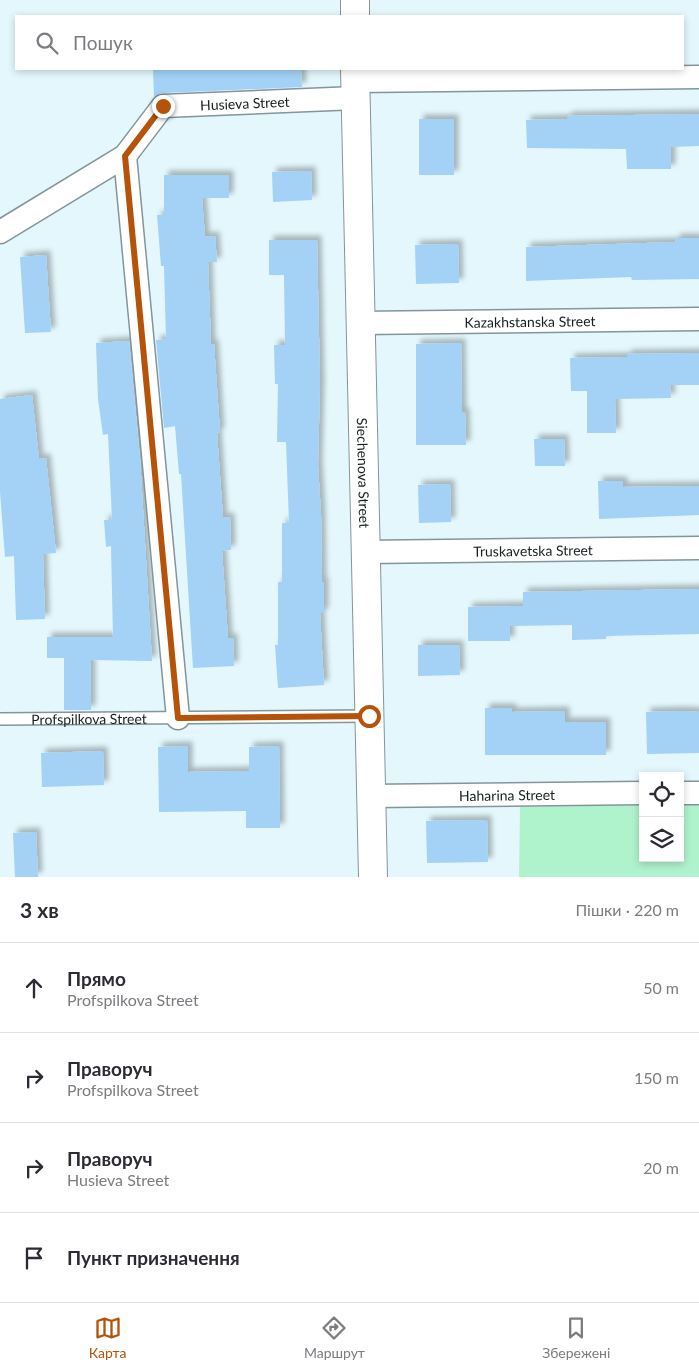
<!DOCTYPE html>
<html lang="uk">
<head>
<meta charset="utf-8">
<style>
  body { margin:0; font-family:Lato,sans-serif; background:#f2f2f3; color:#2b2b33 }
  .controls { position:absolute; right:15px; bottom:15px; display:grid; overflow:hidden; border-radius:0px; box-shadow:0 2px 8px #0003 }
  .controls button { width:45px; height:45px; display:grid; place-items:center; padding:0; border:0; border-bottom:1px solid #e1e1e2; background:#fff; color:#2b2b33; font:25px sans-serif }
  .stop { position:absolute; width:15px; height:15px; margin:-11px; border:4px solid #b45309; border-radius:50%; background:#fff }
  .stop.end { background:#b45309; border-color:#fff; box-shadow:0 1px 5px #0008 }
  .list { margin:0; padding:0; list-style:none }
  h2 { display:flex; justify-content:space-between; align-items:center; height:65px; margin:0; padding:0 20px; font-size:21px }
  h2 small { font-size:16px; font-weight:400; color:#7c7c81 }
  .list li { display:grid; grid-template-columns:32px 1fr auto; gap:15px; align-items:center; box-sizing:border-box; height:90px; padding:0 20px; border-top:1px solid #e1e1e2 }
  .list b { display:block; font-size:19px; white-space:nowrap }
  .list p { margin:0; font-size:16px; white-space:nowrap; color:#7c7c81 }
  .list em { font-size:16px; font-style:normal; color:#7c7c81 }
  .icon { flex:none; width:28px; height:28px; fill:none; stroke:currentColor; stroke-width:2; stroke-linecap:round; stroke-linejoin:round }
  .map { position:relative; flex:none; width:699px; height:877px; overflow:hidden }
  .search { position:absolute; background:#fff; box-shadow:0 2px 8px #0003; left:15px; right:15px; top:15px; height:55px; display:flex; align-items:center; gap:12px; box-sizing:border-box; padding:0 18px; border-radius:0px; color:#7c7c81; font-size:19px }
  .sheet { height:425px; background:#fff }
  nav { display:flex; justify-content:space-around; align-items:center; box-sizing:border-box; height:70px; border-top:1px solid #e1e1e2; background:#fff; font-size:14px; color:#7c7c81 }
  nav a { display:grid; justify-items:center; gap:2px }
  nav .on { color:#b45309 }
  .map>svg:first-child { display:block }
</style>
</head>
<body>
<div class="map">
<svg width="699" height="877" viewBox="0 0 699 877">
  <defs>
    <filter id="shadow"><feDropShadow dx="4.5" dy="-4.5" stdDeviation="2.5" flood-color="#0004"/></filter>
  </defs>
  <rect width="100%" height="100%" fill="#e3f7fc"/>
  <!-- green -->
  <path fill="#aff3cc" d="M 680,804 L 699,804 L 699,877 L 519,877 L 520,807 L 643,805 L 643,858 L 680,858 Z"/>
  <!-- building -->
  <g fill="#a3d2f6" filter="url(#shadow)">
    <path d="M 153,69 L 301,69 L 302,87 L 162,93 L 154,96 Z"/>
    <path d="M 699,114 L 699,146 L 671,147 L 671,169 L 627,169 L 626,149 L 527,148 L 526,120 L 567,119 L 567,116 Z"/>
    <rect x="419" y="119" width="35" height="56"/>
    <path d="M 311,171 L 312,200 L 273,202 L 272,172 Z"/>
    <path d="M 164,175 L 229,175 L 229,198 L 202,198 L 205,237 L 215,236 L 217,262 L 208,262 L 211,344 L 214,344 L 220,432 L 217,433 L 223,518 L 230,517 L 231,550 L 222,551 L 228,638 L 233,638 L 234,666 L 193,668 L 181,474 L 179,474 L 175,426 L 164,428 L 156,340 L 166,339 L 164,266 L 161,266 L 157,215 L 164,215 Z"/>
    <path d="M 675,238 L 699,238 L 699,279 L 632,280 L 631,277 L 526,281 L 526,247 L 676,242 Z"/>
    <path d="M 269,240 L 317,240 L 320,384 L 318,465 L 321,515 L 322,582 L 324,582 L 324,613 L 320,613 L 324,685 L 278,688 L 275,645 L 278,645 L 278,582 L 282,582 L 282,523 L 289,523 L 286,442 L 277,442 L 278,384 L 275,384 L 274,345 L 285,345 L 284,275 L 269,275 Z"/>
    <path d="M 458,244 L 459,283 L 416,284 L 415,245 Z"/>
    <path d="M 46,255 L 51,332 L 25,333 L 20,257 Z"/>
    <path d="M 129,341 L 140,458 L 152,661 L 91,660 L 91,710 L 64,710 L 64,658 L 47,658 L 47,637 L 113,637 L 111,546 L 106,547 L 104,520 L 112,520 L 108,434 L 103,435 L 98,399 L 96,343 Z"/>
    <path d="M 461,343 L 462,412 L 465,412 L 466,445 L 416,445 L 416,344 Z"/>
    <path d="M 699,353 L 699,385 L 670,385 L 671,398 L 615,399 L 616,433 L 587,433 L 587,391 L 571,391 L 570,358 L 627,357 L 627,354 Z"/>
    <path d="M 32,395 L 39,459 L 46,458 L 56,553 L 43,554 L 45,619 L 16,620 L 14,556 L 5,557 L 0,492 L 0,399 Z"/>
    <path d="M 534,439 L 564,439 L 565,466 L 535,466 Z"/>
    <path d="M 598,481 L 623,481 L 623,487 L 699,486 L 699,515 L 599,519 Z"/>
    <path d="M 450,484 L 451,522 L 419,523 L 418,485 Z"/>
    <path d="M 699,589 L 699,634 L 606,636 L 606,639 L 572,640 L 572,625 L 510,626 L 510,641 L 468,641 L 468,607 L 523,606 L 523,592 Z"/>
    <path d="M 418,645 L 459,645 L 460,675 L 418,676 Z"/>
    <path d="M 485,708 L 512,708 L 512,712 L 565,711 L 565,722 L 606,722 L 606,755 L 485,755 Z"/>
    <path d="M 682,711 L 699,712 L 699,753 L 647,754 L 646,712 Z"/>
    <path d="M 188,746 L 188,772 L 249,771 L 249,747 L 279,746 L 280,828 L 246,828 L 246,811 L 159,812 L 158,747 Z"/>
    <path d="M 103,751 L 104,785 L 42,787 L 41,753 Z"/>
    <path d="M 487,820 L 488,862 L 427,863 L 426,821 Z"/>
    <path d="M 36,832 L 38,877 L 15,877 L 13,833 Z"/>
  </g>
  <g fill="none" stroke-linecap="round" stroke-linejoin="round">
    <!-- lane casing -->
    <g stroke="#83959a" stroke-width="14">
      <g id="lane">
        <path id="s1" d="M 0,719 L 369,716"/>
      </g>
    </g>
    <!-- street casing -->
    <g stroke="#83959a" stroke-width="25">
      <g id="street">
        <path d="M 356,81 L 699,77"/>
        <path d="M 125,156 L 178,718"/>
        <path id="s2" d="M 0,232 L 125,156 L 163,106 L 356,98"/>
        <path id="s3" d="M 361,323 L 699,319"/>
        <path id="s4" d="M 365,552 L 699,548"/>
        <path d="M 680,793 L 699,793"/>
        <path id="s5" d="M 371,796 L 643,793"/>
      </g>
    </g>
    <!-- secondary casing -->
    <g stroke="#83959a" stroke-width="30">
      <g id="secondary">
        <path d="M 355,0 L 355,16"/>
        <path id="s6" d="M 355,69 L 373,877"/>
      </g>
    </g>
    <!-- lane -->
    <use href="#lane" stroke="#fff" stroke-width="11"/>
    <!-- street -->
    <use href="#street" stroke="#fff" stroke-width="22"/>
    <!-- secondary -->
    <use href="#secondary" stroke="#fff" stroke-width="28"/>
  </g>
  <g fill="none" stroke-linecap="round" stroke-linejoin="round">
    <!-- route -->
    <path stroke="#b45309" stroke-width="6" d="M 163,106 L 125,156 L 178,718 L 369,716"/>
  </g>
  <g text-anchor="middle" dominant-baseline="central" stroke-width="4" stroke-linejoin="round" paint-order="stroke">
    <!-- street labels -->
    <g font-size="14" fill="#171f20" stroke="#e3f7fc">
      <text stroke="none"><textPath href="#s2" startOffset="291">Husieva Street</textPath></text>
      <text stroke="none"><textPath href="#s3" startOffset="169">Kazakhstanska Street</textPath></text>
      <text stroke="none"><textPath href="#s6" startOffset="404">Siechenova Street</textPath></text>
      <text stroke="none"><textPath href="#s4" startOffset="168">Truskavetska Street</textPath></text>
      <text stroke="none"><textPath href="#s1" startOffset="89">Profspilkova Street</textPath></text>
      <text stroke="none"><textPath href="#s5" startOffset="136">Haharina Street</textPath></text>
    </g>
  </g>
</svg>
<div class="controls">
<button><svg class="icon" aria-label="locate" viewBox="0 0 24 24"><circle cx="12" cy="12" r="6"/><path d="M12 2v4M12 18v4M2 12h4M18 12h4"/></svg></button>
<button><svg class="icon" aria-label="layers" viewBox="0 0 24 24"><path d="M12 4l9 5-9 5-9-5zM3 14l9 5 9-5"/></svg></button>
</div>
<div class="stop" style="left:369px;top:716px"></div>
<div class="stop end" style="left:163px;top:106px"></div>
<div class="search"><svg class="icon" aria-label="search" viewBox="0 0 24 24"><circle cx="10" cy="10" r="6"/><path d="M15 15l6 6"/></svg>Пошук</div>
</div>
<section class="sheet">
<h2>3 хв<small>Пішки · 220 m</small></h2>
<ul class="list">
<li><svg class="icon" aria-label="ahead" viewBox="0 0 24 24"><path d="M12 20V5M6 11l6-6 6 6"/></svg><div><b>Прямо</b><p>Profspilkova Street</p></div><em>50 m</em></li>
<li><svg class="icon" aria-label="right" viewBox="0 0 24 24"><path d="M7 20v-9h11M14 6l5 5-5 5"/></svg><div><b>Праворуч</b><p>Profspilkova Street</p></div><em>150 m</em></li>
<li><svg class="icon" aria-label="right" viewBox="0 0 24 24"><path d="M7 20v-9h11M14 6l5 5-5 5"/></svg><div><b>Праворуч</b><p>Husieva Street</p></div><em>20 m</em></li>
<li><svg class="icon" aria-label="arrive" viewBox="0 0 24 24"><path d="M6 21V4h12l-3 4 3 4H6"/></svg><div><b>Пункт призначення</b></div></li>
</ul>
</section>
<nav>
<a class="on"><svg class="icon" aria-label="map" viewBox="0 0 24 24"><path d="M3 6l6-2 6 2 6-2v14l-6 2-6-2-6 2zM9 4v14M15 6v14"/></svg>Карта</a>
<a><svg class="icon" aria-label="directions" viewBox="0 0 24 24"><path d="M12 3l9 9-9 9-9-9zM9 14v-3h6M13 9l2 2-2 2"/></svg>Маршрут</a>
<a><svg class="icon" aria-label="saved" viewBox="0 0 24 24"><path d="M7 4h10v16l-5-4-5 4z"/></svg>Збережені</a>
</nav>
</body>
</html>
